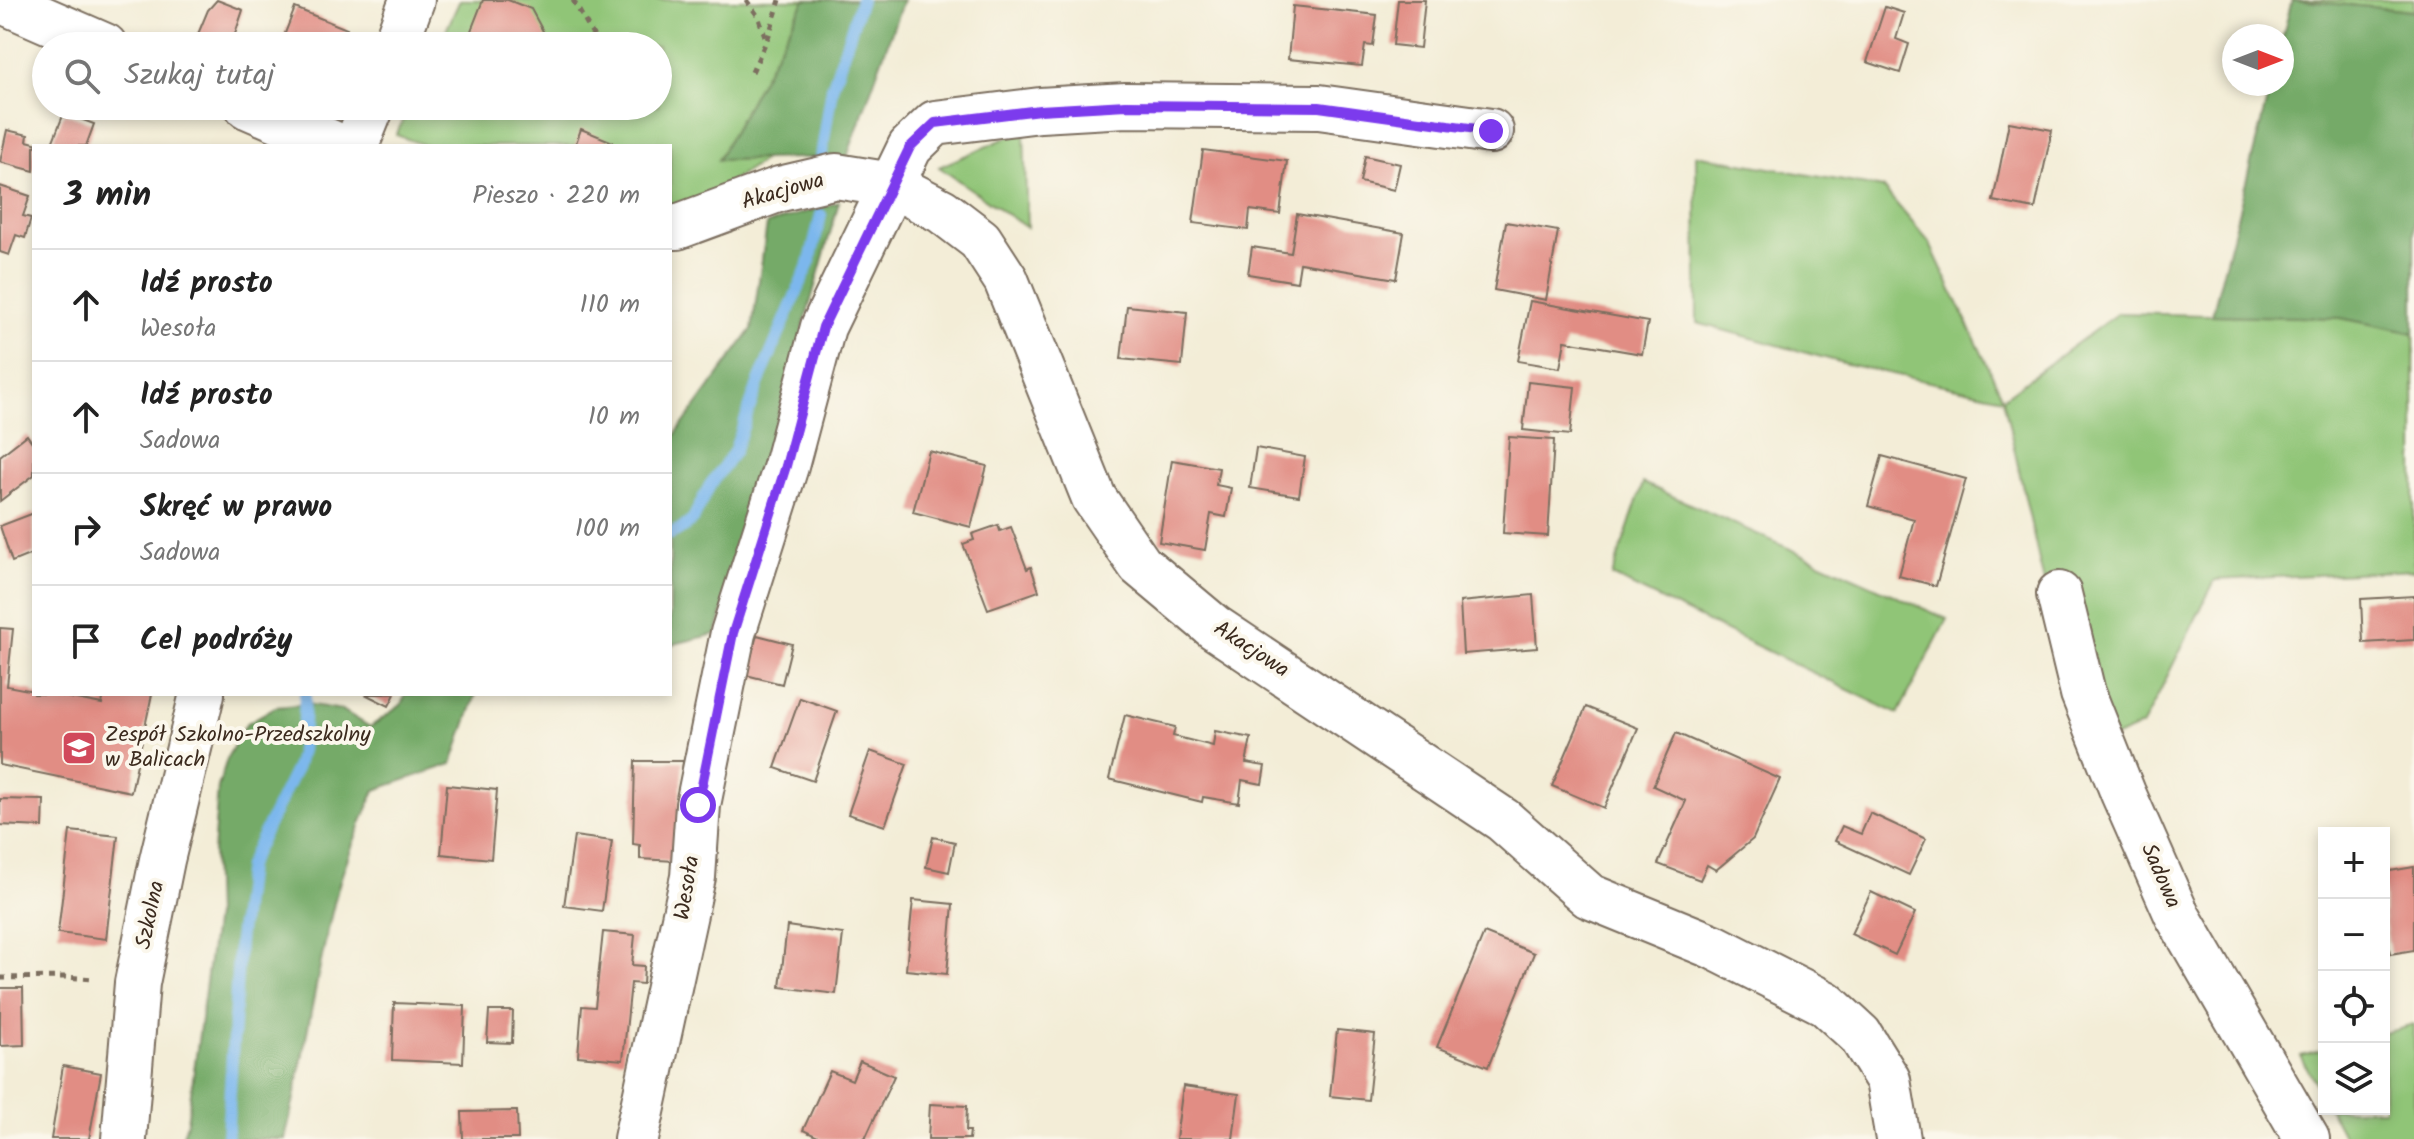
<!DOCTYPE html>
<html lang="pl">
<head>
<meta charset="utf-8">
<style>
  body { margin:0; font-family:Kalam,sans-serif; background:#f6f6f6; color:#222 }
  .controls { position:absolute; right:24px; bottom:24px; display:grid; overflow:hidden; border-radius:0px; box-shadow:0 4px 12px #0003 }
  .controls button { width:72px; height:72px; display:grid; place-items:center; padding:0; border:0; border-bottom:2px solid #e0e0e0; background:#fff; color:#222; font:40px sans-serif }
  .compass { position:absolute; left:2222px; top:24px; width:72px; height:72px; border-radius:50%; background:#fff; box-shadow:0 4px 12px #0003; rotate:90deg }
  .stop { position:absolute; width:24px; height:24px; margin:-18px; border:6px solid #7c3aed; border-radius:50%; background:#fff }
  .stop.end { background:#7c3aed; border-color:#fff; box-shadow:0 2px 8px #0008 }
  .list { margin:0; padding:0; list-style:none }
  h2 { display:flex; justify-content:space-between; align-items:center; height:104px; margin:0; padding:0 32px; font-size:34px }
  h2 small { font-size:26px; font-weight:400; color:#767676 }
  .list li { display:grid; grid-template-columns:52px 1fr auto; gap:24px; align-items:center; box-sizing:border-box; height:112px; padding:0 32px; border-top:2px solid #e0e0e0 }
  .list b { display:block; font-size:30px; white-space:nowrap }
  .list p { margin:0; font-size:26px; white-space:nowrap; color:#767676 }
  .list em { font-size:26px; font-style:normal; color:#767676 }
  .icon { flex:none; width:44px; height:44px; fill:none; stroke:currentColor; stroke-width:2; stroke-linecap:round; stroke-linejoin:round }
  .map { position:relative; flex:none; width:2414px; height:1139px; overflow:hidden }
  .search { position:absolute; background:#fff; box-shadow:0 4px 12px #0003; left:32px; top:32px; width:640px; height:88px; display:flex; align-items:center; gap:20px; box-sizing:border-box; padding:0 28px; border-radius:44px; color:#767676; font-size:30px }
  .panel { position:absolute; background:#fff; box-shadow:0 4px 12px #0003; left:32px; top:144px; width:640px; height:552px; border-radius:0px }
  .map>svg:first-child { display:block }
</style>
</head>
<body>
<div class="map">
<svg width="2414" height="1139" viewBox="0 0 2414 1139">
  <rect width="100%" height="100%" fill="#fbf7ec"/>
  <filter id="ink" filterUnits="userSpaceOnUse"><feTurbulence type="fractalNoise" baseFrequency=".0125" numOctaves="2"/><feDisplacementMap in="SourceGraphic" scale="16" xChannelSelector="R" yChannelSelector="G"/><feConvolveMatrix kernelMatrix="1 2 1 2 8 2 1 2 1" color-interpolation-filters="sRGB"/></filter>
  <filter id="wash" filterUnits="userSpaceOnUse"><feTurbulence type="fractalNoise" baseFrequency=".006" numOctaves="4" result="noise"/><feDisplacementMap in="SourceGraphic" scale="32" xChannelSelector="R" yChannelSelector="G"/><feGaussianBlur stdDeviation="1.8" result="paint"/><feColorMatrix in="noise" values="0 0 0 0 0 0 0 0 0 0 0 0 0 0 0 0 0 1.4 0 .05"/><feComposite in="paint" operator="in"/></filter>
  <g filter="url(#wash)">
    <rect width="100%" height="100%" fill="#f3edd7"/>
    <!-- green -->
    <g fill="#90c577" stroke="#66784a" stroke-width="2">
      <path d="M 460,0 L 805,0 L 718,160 L 766,159 L 692,206 L 670,209 L 670,146 L 427,146 L 396,135 L 410,106 L 658,106 L 658,46 L 439,46 Z"/>
      <path d="M 2290,0 L 2414,0 L 2414,11 L 2292,0 Z"/>
      <path d="M 1024,130 L 1027,228 L 939,167 Z"/>
      <path d="M 1696,155 L 1883,188 L 1929,242 L 2003,398 L 2118,313 L 2341,318 L 2414,333 L 2414,570 L 2215,580 L 2143,725 L 2094,747 L 2052,619 L 2003,398 L 1847,364 L 1697,323 Z"/>
      <path d="M 1643,483 L 1947,619 L 1898,714 L 1612,576 Z"/>
      <path d="M 2414,1025 L 2414,1139 L 2345,1139 L 2329,1109 L 2384,1109 L 2384,1033 Z"/>
      <path d="M 2324,1050 L 2324,1100 L 2301,1056 Z"/>
    </g>
    <!-- forest -->
    <g fill="#74aa68" stroke="#586a43" stroke-width="2">
      <path d="M 805,0 L 903,0 L 847,157 L 718,160 Z"/>
      <path d="M 2292,0 L 2414,11 L 2414,333 L 2341,318 L 2212,315 L 2271,84 L 2282,84 L 2282,39 Z"/>
      <path d="M 839,202 L 716,634 L 670,645 L 670,442 L 752,329 L 767,224 Z"/>
      <path d="M 406,694 L 476,694 L 452,764 L 375,790 C 362,822 347,855 338,888 C 316,971 305,1055 285,1139 L 182,1139 L 187,1122 L 215,916 L 213,852 L 218,787 L 228,756 L 246,724 L 275,707 L 308,704 L 342,710 L 370,727 L 401,705 Z"/>
    </g>
    <g fill="none" stroke-linecap="round" stroke-linejoin="round">
      <!-- stream -->
      <g stroke="#7bb7ed" stroke-width="12">
        <path d="M 820,165 L 832,88 L 861,0"/>
        <path d="M 670,534 L 683,528 L 693,519 L 710,485 L 734,452 L 758,384 L 810,261 L 821,215"/>
        <path d="M 227,1139 L 239,941 L 248,866 L 297,766 L 303,742 L 305,694"/>
      </g>
    </g>
    <g id="blocks">
      <!-- building -->
      <g fill="#e18d84">
        <path d="M 217,0 L 243,10 L 231,46 L 193,46 L 208,10 Z"/>
        <path d="M 483,0 L 508,0 L 531,9 L 551,46 L 449,46 L 467,41 Z"/>
        <path d="M 1398,0 L 1425,0 L 1420,48 L 1393,45 Z"/>
        <path d="M 1293,6 L 1377,15 L 1373,46 L 1365,45 L 1362,66 L 1288,59 Z"/>
        <path d="M 1885,7 L 1904,13 L 1896,39 L 1909,44 L 1900,73 L 1867,62 Z"/>
        <path d="M 295,8 L 347,29 L 341,46 L 280,46 Z"/>
        <path d="M 494,106 L 540,106 L 538,110 L 512,114 Z"/>
        <path d="M 64,113 L 94,124 L 86,146 L 51,146 Z"/>
        <path d="M 2009,122 L 2052,130 L 2035,209 L 1993,201 Z"/>
        <path d="M 581,129 L 613,142 L 612,146 L 575,146 Z"/>
        <path d="M 7,130 L 28,135 L 27,141 L 42,145 L 34,146 L 34,171 L 0,162 Z"/>
        <path d="M 1203,150 L 1287,161 L 1280,214 L 1250,210 L 1248,230 L 1193,223 Z"/>
        <path d="M 1365,156 L 1400,164 L 1394,190 L 1360,182 Z"/>
        <path d="M 0,186 L 30,196 L 23,216 L 31,218 L 25,238 L 16,235 L 9,255 L 0,252 Z"/>
        <path d="M 1297,214 L 1404,233 L 1396,279 L 1300,263 L 1297,282 L 1248,274 L 1252,247 L 1291,253 Z"/>
        <path d="M 1506,222 L 1558,231 L 1546,300 L 1494,290 Z"/>
        <path d="M 1530,301 L 1648,322 L 1642,354 L 1565,341 L 1560,368 L 1518,361 Z"/>
        <path d="M 1127,306 L 1187,312 L 1182,365 L 1121,359 Z"/>
        <path d="M 1528,382 L 1575,387 L 1570,435 L 1523,430 Z"/>
        <path d="M 27,435 L 34,445 L 34,475 L 0,501 L 0,456 Z"/>
        <path d="M 1509,437 L 1554,440 L 1548,536 L 1503,533 Z"/>
        <path d="M 1256,448 L 1305,457 L 1299,496 L 1250,488 Z"/>
        <path d="M 929,451 L 987,466 L 971,527 L 913,512 Z"/>
        <path d="M 1882,456 L 1966,479 L 1936,586 L 1899,576 L 1914,519 L 1868,506 Z"/>
        <path d="M 1172,460 L 1219,468 L 1216,485 L 1231,488 L 1226,517 L 1211,514 L 1205,550 L 1159,542 Z"/>
        <path d="M 34,513 L 34,553 L 12,562 L 0,526 Z"/>
        <path d="M 998,525 L 1000,531 L 1011,527 L 1027,569 L 1031,567 L 1039,591 L 988,609 L 963,544 L 974,540 L 972,534 Z"/>
        <path d="M 1533,595 L 1537,648 L 1463,654 L 1460,602 Z"/>
        <path d="M 2414,596 L 2414,640 L 2363,643 L 2361,599 Z"/>
        <path d="M 0,628 L 13,629 L 7,686 L 34,691 L 34,694 L 51,694 L 102,704 L 104,694 L 152,694 L 131,792 L 0,765 Z"/>
        <path d="M 757,635 L 792,644 L 782,684 L 746,675 Z"/>
        <path d="M 365,694 L 395,694 L 389,706 Z"/>
        <path d="M 800,698 L 837,711 L 813,781 L 775,768 Z"/>
        <path d="M 1586,707 L 1638,728 L 1604,808 L 1552,786 Z"/>
        <path d="M 1125,715 L 1175,727 L 1173,736 L 1213,746 L 1215,731 L 1251,738 L 1246,763 L 1265,766 L 1262,784 L 1242,780 L 1239,803 L 1203,797 L 1202,802 L 1109,779 Z"/>
        <path d="M 1676,733 L 1780,779 L 1753,839 L 1716,870 L 1707,865 L 1700,880 L 1658,864 L 1686,801 L 1653,786 Z"/>
        <path d="M 870,751 L 907,764 L 885,826 L 848,814 Z"/>
        <path d="M 635,761 L 683,761 L 675,861 L 640,859 L 640,845 L 633,844 Z"/>
        <path d="M 447,785 L 497,790 L 491,859 L 441,854 Z"/>
        <path d="M 0,799 L 44,800 L 43,827 L 0,825 Z"/>
        <path d="M 1870,813 L 1926,839 L 1909,875 L 1835,841 L 1842,826 L 1861,834 Z"/>
        <path d="M 70,831 L 118,836 L 106,939 L 58,933 Z"/>
        <path d="M 574,836 L 612,841 L 602,911 L 564,906 Z"/>
        <path d="M 933,837 L 955,842 L 949,872 L 926,867 Z"/>
        <path d="M 2414,867 L 2414,950 L 2390,954 L 2384,916 L 2384,872 Z"/>
        <path d="M 1871,892 L 1915,913 L 1895,955 L 1851,934 Z"/>
        <path d="M 913,900 L 953,904 L 947,974 L 906,970 Z"/>
        <path d="M 787,926 L 843,934 L 836,994 L 780,987 Z"/>
        <path d="M 603,932 L 635,935 L 632,965 L 644,966 L 643,984 L 631,983 L 623,1060 L 578,1056 L 582,1006 L 595,1007 Z"/>
        <path d="M 1484,933 L 1534,953 L 1488,1067 L 1437,1047 Z"/>
        <path d="M 0,988 L 23,988 L 24,1045 L 0,1046 Z"/>
        <path d="M 394,1003 L 465,1006 L 463,1063 L 392,1060 Z"/>
        <path d="M 489,1011 L 513,1011 L 512,1043 L 487,1042 Z"/>
        <path d="M 1337,1030 L 1375,1034 L 1368,1100 L 1330,1096 Z"/>
        <path d="M 860,1061 L 894,1076 L 865,1139 L 822,1139 L 803,1130 L 830,1071 L 852,1080 Z"/>
        <path d="M 63,1066 L 101,1073 L 89,1139 L 51,1139 Z"/>
        <path d="M 1183,1086 L 1239,1094 L 1233,1139 L 1176,1139 Z"/>
        <path d="M 930,1104 L 967,1106 L 966,1131 L 970,1131 L 969,1139 L 928,1139 Z"/>
        <path d="M 517,1111 L 518,1139 L 463,1139 L 462,1112 Z"/>
      </g>
    </g>
  </g>
  <g filter="url(#ink)">
    <use href="#blocks" fill-opacity="0" stroke="#7b6e5f" stroke-width="2"/>
    <g fill="none" stroke-linecap="round" stroke-linejoin="round">
      <!-- minor casing -->
      <g stroke="#7b6e5f" stroke-width="48">
        <g id="minor">
          <path d="M 0,0 L 105,46"/>
          <path d="M 395,46 L 412,0"/>
          <path d="M 247,106 L 339,146"/>
          <path d="M 356,146 L 372,106"/>
          <path d="M 670,227 L 677,227 L 780,189 L 836,176 L 892,185 L 942,211 L 980,240 L 1006,280 L 1094,498 L 1140,565 L 1214,627 L 1503,820 L 1589,896 L 1714,947 L 1825,1003 L 1860,1035 L 1888,1080 L 1898,1139"/>
          <path d="M 2059,594 L 2083,693 L 2123,793 L 2177,915 L 2307,1139"/>
          <path d="M 124,1139 L 137,983 L 162,860 L 202,694"/>
          <path d="M 636,1139 L 693,877 L 698,805 L 733,633 L 786,466 L 823,327 L 910,147 L 935,123 L 1040,110 L 1126,105 L 1319,107 L 1491,131"/>
        </g>
      </g>
      <!-- path -->
      <g stroke="#7b6e5f" stroke-width="5" stroke-dasharray="6 6" stroke-linecap="butt">
        <path d="M 573,0 L 599,46"/>
        <path d="M 746,0 L 758,16 L 766,39"/>
        <path d="M 752,72 L 769,35 L 780,0"/>
        <path d="M 0,978 L 64,977 L 95,979"/>
      </g>
      <!-- minor -->
      <use href="#minor" stroke="#fff" stroke-width="44"/>
    </g>
  </g>
  <g fill="none" stroke-linecap="round" stroke-linejoin="round" filter="url(#ink)">
    <!-- route -->
    <path stroke="#7c3aed" stroke-width="10" d="M 698,805 L 733,633 L 786,466 L 823,327 L 910,147 L 935,123 L 1040,110 L 1126,105 L 1319,107 L 1491,131"/>
  </g>
  <!-- icons -->
  <defs>
    <g id="school-square" transform="scale(1.8)"><rect x="-9" y="-9" width="18" height="18" rx="4" fill="#d1495b" stroke="#fbf7ec"/><path d="M0-5L7-2L0 1L-7-2ZM-4 1L0 2.5L4 1V4Q0 6-4 4Z" fill="#fff"/></g>
  </defs>
  <g fill-rule="evenodd">
    <use href="#school-square" x="79" y="748"/>
  </g>
  <g text-anchor="middle" dominant-baseline="central" stroke-width="8" stroke-linejoin="round" paint-order="stroke">
    <!-- street labels -->
    <g font-size="22" fill="#3b2a1e" stroke="#fbf7ec">
      <text transform="translate(783 192) rotate(-16)">Akacjowa</text>
      <text transform="translate(1251 650) rotate(33)">Akacjowa</text>
      <text transform="translate(2160 876) rotate(66)">Sadowa</text>
      <text transform="translate(688 888) rotate(-81)">Wesoła</text>
      <text transform="translate(151 915) rotate(-78)">Szkolna</text>
    </g>
    <!-- poi labels -->
    <g font-size="22" fill="#3b2a1e" stroke="#fbf7ec" text-anchor="start">
      <text x="105" y="735">Zespół Szkolno-Przedszkolny<tspan x="105" dy="25">w Balicach</tspan></text>
    </g>
  </g>
</svg>
<div class="controls">
<button>+</button>
<button>−</button>
<button><svg class="icon" aria-label="locate" viewBox="0 0 24 24"><circle cx="12" cy="12" r="6"/><path d="M12 2v4M12 18v4M2 12h4M18 12h4"/></svg></button>
<button><svg class="icon" aria-label="layers" viewBox="0 0 24 24"><path d="M12 4l9 5-9 5-9-5zM3 14l9 5 9-5"/></svg></button>
</div>
<svg class="compass" viewBox="-18 -18 36 36"><path d="M0-13l5 13h-10z" fill="#e53935"/><path d="M0 13l5-13h-10z" fill="#767676"/></svg>
<div class="stop" style="left:698px;top:805px"></div>
<div class="stop end" style="left:1491px;top:131px"></div>
<div class="search"><svg class="icon" aria-label="search" viewBox="0 0 24 24"><circle cx="10" cy="10" r="6"/><path d="M15 15l6 6"/></svg>Szukaj tutaj</div>
<section class="panel">
<h2>3 min<small>Pieszo · 220 m</small></h2>
<ul class="list">
<li><svg class="icon" aria-label="ahead" viewBox="0 0 24 24"><path d="M12 20V5M6 11l6-6 6 6"/></svg><div><b>Idź prosto</b><p>Wesoła</p></div><em>110 m</em></li>
<li><svg class="icon" aria-label="ahead" viewBox="0 0 24 24"><path d="M12 20V5M6 11l6-6 6 6"/></svg><div><b>Idź prosto</b><p>Sadowa</p></div><em>10 m</em></li>
<li><svg class="icon" aria-label="right" viewBox="0 0 24 24"><path d="M7 20v-9h11M14 6l5 5-5 5"/></svg><div><b>Skręć w prawo</b><p>Sadowa</p></div><em>100 m</em></li>
<li><svg class="icon" aria-label="arrive" viewBox="0 0 24 24"><path d="M6 21V4h12l-3 4 3 4H6"/></svg><div><b>Cel podróży</b></div></li>
</ul>
</section>
</div>
</body>
</html>
